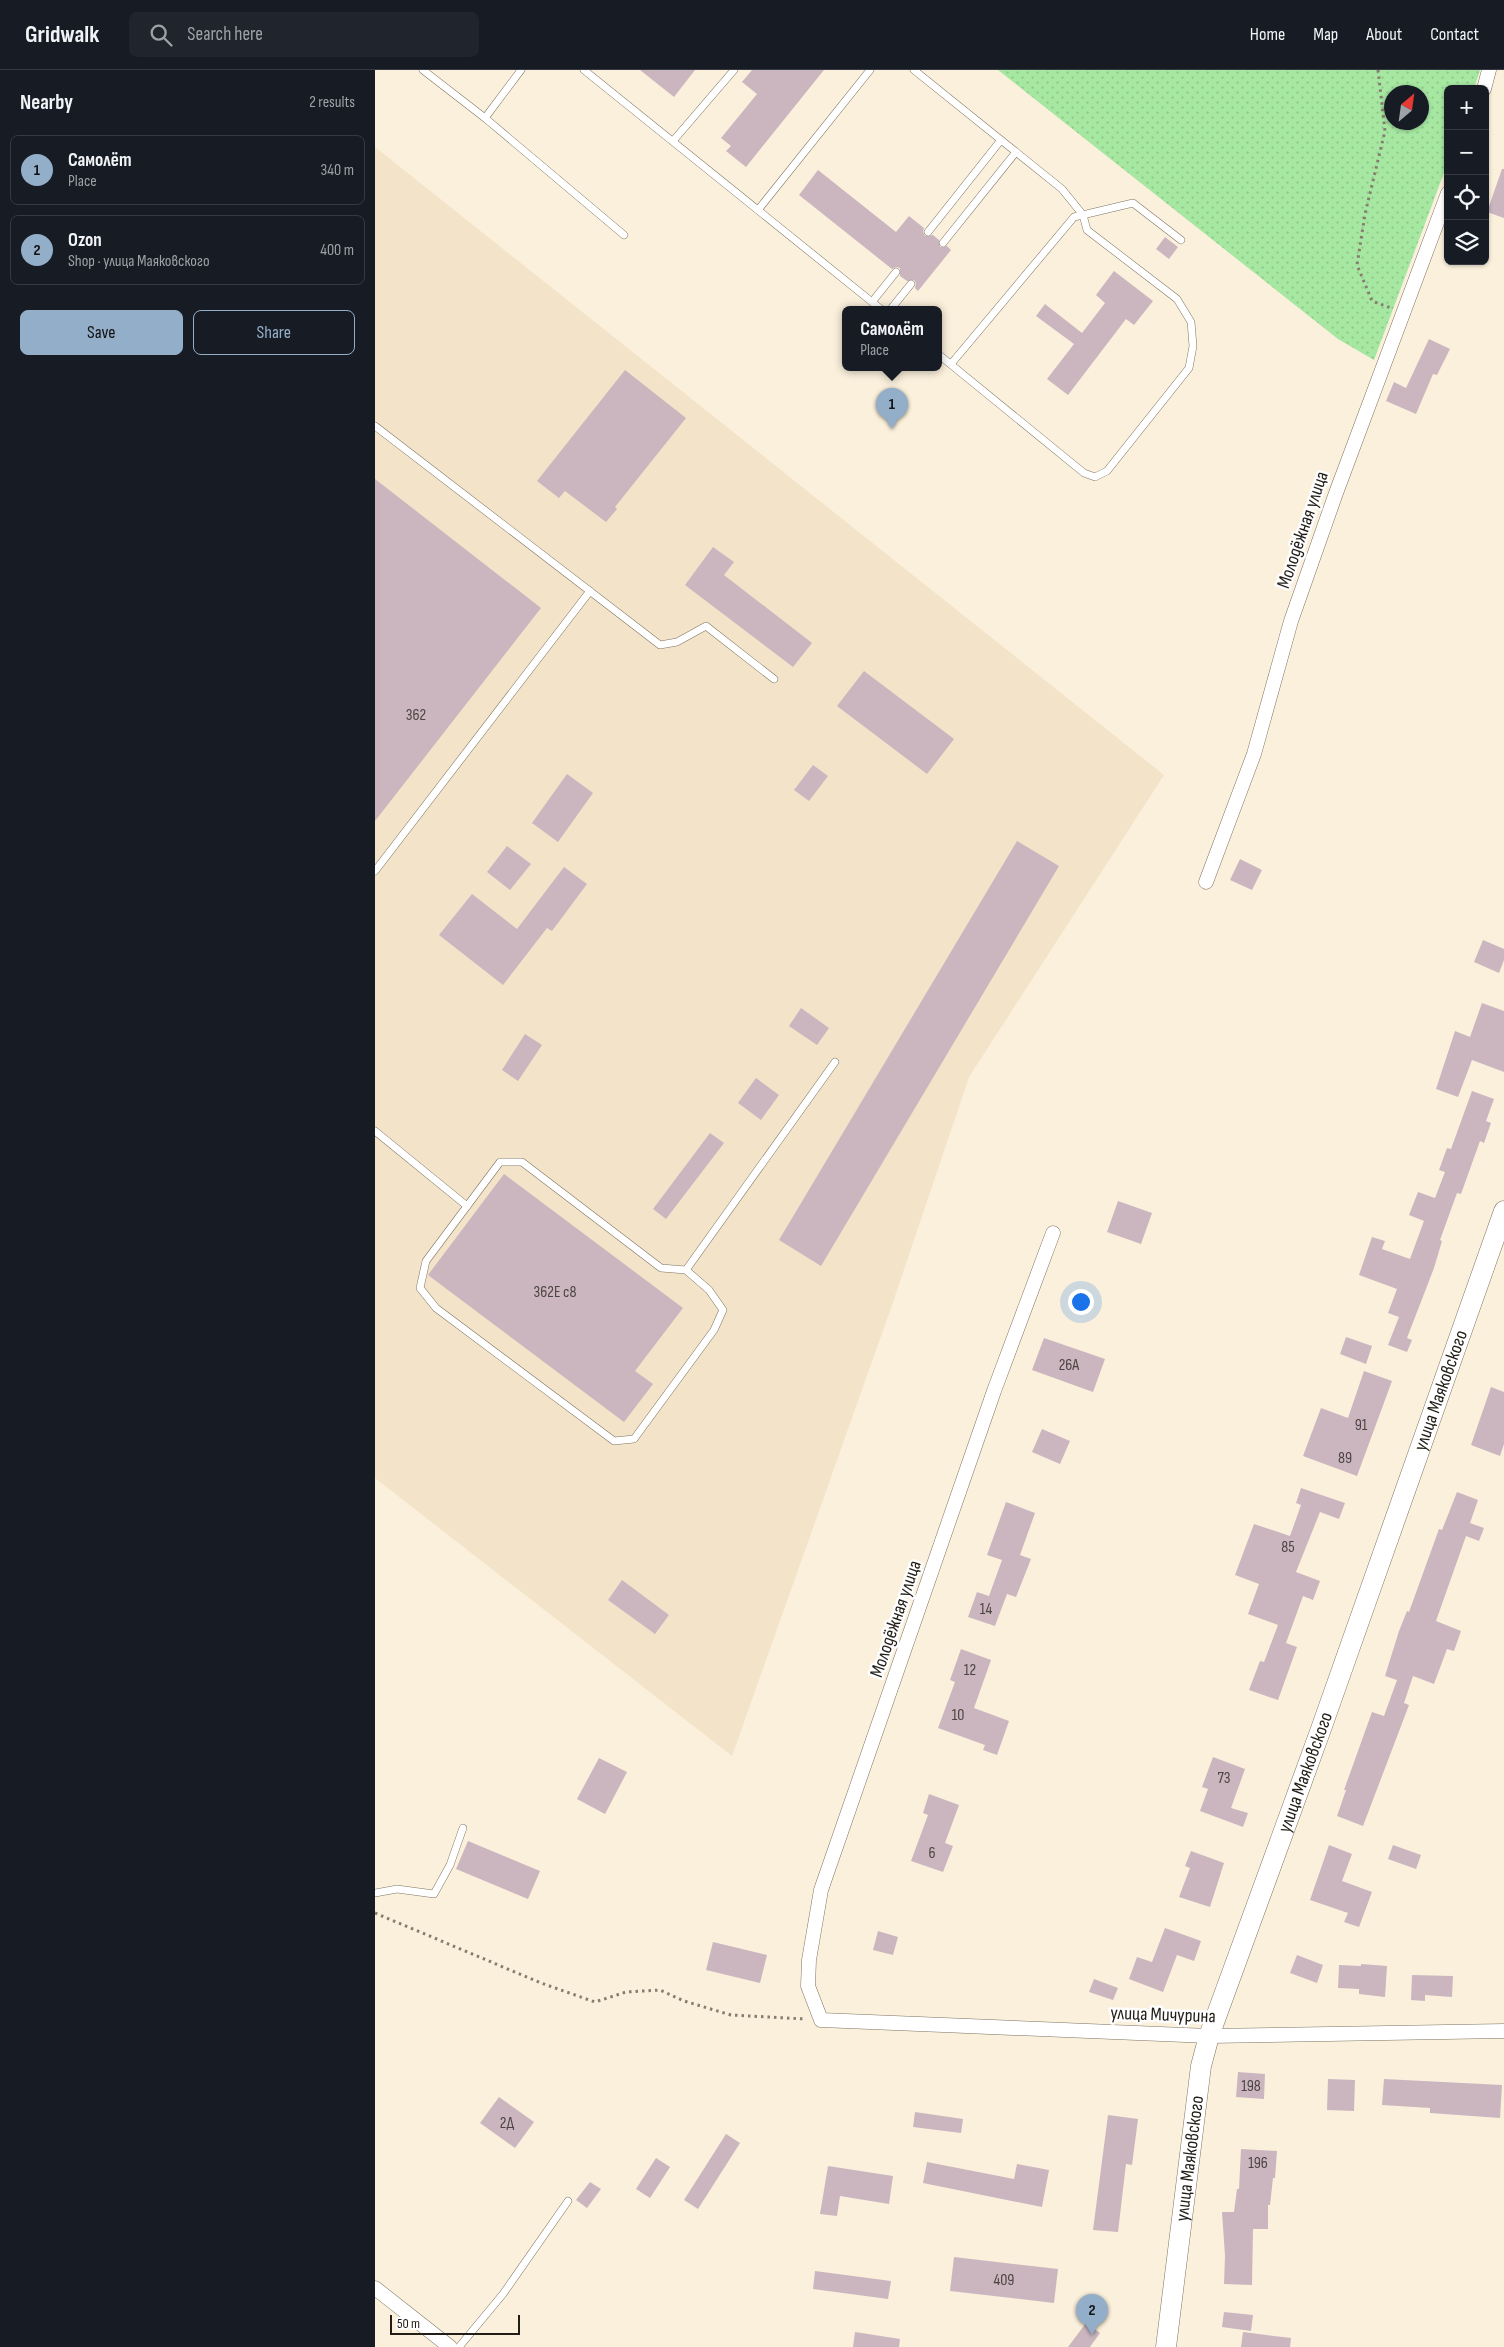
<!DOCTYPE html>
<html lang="en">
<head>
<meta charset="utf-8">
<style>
  body { margin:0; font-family:"Sofia Sans Condensed",sans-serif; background:#20242c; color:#f1f3f6 }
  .controls { position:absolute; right:15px; top:15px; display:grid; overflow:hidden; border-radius:8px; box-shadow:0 1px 4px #0004 }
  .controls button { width:45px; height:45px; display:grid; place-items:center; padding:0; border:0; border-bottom:1px solid #363941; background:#171b24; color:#f1f3f6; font:25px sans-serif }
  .compass { position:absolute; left:1009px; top:15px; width:45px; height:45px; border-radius:50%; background:#171b24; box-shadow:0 1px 4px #0004; rotate:29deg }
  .scale { position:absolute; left:15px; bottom:12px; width:130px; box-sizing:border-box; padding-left:5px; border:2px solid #221e17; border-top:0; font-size:14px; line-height:18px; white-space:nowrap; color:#221e17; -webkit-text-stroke:4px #fefefe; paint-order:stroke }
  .you { position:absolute; left:705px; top:1231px; width:18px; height:18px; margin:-12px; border:4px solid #fff; border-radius:50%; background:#1a73e8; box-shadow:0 0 0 8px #1a73e833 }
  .badge { display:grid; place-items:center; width:32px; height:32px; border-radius:50%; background:#93aec9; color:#111; font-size:16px; font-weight:700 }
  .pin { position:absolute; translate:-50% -41px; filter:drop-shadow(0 1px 2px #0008) }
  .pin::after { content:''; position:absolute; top:26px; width:18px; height:15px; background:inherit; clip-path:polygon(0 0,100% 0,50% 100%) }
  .popup { position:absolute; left:467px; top:236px; width:100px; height:65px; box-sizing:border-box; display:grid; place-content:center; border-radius:8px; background:#171b24; filter:drop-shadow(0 1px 4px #0005); font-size:16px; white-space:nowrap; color:#9ea1a6 }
  .popup b { font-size:19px; color:#f1f3f6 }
  .popup::after { content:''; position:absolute; left:50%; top:100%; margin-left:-10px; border:10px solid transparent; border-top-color:#171b24 }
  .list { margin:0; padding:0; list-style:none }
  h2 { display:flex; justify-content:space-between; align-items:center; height:65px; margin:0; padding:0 20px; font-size:21px }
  h2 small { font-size:16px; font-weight:400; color:#9ea1a6 }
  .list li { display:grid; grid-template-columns:32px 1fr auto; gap:15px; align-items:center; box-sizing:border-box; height:70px; margin:0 10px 10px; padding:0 10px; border:1px solid #363941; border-radius:8px }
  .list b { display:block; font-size:19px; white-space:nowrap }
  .list p { margin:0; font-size:16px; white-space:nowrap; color:#9ea1a6 }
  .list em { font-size:16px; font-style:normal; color:#9ea1a6 }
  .actions { display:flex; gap:10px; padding:15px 20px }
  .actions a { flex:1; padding:11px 0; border:1px solid #93aec9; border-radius:8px; text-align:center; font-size:18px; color:#93aec9 }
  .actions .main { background:#93aec9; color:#111 }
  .icon { flex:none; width:28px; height:28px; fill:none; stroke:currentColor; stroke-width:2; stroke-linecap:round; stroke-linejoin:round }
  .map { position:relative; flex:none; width:1129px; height:2277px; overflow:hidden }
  header { display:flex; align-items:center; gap:30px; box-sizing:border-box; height:70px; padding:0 25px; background:#171b24; border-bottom:1px solid #363941 }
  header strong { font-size:24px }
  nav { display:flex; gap:28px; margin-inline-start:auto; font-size:18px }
  .search { width:350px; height:45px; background:#20242c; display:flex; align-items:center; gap:12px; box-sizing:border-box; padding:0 18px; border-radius:8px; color:#9ea1a6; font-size:19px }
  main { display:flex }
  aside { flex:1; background:#171b24 }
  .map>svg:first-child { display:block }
</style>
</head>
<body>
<header>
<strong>Gridwalk</strong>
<div class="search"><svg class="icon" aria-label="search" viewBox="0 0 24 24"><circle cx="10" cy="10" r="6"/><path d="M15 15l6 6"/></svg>Search here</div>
<nav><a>Home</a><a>Map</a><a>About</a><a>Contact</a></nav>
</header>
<main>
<aside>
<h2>Nearby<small>2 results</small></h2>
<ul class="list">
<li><span class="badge">1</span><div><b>Самолёт</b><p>Place</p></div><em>340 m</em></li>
<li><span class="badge">2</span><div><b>Ozon</b><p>Shop · улица Маяковского</p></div><em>400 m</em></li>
</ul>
<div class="actions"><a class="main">Save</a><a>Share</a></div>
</aside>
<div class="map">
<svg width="1129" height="2277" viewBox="0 0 1129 2277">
  <defs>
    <pattern id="grass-dots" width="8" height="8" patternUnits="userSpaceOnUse" patternTransform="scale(1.25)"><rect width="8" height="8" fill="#a6e7a1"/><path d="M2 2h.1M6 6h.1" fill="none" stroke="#8fc68a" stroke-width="1.8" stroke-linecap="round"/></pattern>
  </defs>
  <rect width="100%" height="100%" fill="#fbf0dc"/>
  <!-- built -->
  <path fill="#f2e3c9" d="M 0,77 L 789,705 L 594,1007 L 516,1238 L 357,1686 L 0,1408 Z"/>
  <!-- grass -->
  <path fill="url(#grass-dots)" fill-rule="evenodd" d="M 623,0 L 1105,0 L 1099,19 L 1073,19 L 1073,92 L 999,290 L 963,269 ZM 1016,22 L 1046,22 L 1046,52 L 1016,52 Z"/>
  <!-- building -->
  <g fill="#cbb6c0">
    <path d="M 265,0 L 320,0 L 299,27 Z"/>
    <path d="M 377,0 L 449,0 L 371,97 L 351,81 L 356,76 L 346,68 L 382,24 L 367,12 Z"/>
    <path d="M 1127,99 L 1129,99 L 1129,148 L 1112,142 Z"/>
    <path d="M 443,100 L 521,162 L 534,146 L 549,158 L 548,162 L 550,166 L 558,165 L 564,170 L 565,177 L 572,176 L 576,180 L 543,221 L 540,218 L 541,213 L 539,210 L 532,211 L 525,206 L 525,198 L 521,197 L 517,199 L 424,125 Z"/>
    <path d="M 790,167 L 803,177 L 794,189 L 781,179 Z"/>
    <path d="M 739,201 L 778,231 L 759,255 L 751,249 L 693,325 L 672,309 L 699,274 L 661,246 L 670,234 L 707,263 L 730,233 L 721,225 Z"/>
    <path d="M 1054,269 L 1075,279 L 1062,305 L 1058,304 L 1041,344 L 1011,331 L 1019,312 L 1031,318 Z"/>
    <path d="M 250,300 L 311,348 L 240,437 L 242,439 L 231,452 L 190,421 L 184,428 L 162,411 Z"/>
    <path d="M 0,409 L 166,538 L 0,751 Z"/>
    <path d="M 338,477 L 359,492 L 349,505 L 437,573 L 418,597 L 310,515 Z"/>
    <path d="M 489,601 L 579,669 L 552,704 L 462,636 Z"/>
    <path d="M 438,695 L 453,706 L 434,731 L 419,720 Z"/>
    <path d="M 192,704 L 218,723 L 183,772 L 157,753 Z"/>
    <path d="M 642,771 L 684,796 L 446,1196 L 404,1170 Z"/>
    <path d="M 132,776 L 156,794 L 135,820 L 112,802 Z"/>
    <path d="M 865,789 L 887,800 L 877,820 L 855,810 Z"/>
    <path d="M 189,797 L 212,814 L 177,861 L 172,858 L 128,915 L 64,865 L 97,824 L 142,859 Z"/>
    <path d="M 1108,870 L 1129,879 L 1129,890 L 1124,903 L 1099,892 Z"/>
    <path d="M 1107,933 L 1129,941 L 1129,1002 L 1097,990 L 1083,1027 L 1061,1019 L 1080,961 L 1095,967 Z"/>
    <path d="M 426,938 L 454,958 L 442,975 L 414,956 Z"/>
    <path d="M 150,964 L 167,975 L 143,1011 L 127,1000 Z"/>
    <path d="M 381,1008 L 404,1025 L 386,1050 L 363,1033 Z"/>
    <path d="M 1097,1021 L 1119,1029 L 1111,1051 L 1116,1053 L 1109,1073 L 1105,1071 L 1086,1124 L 1082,1123 L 1065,1170 L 1067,1171 L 1059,1198 L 1032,1268 L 1037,1270 L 1032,1282 L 1013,1275 L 1024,1247 L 1013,1243 L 1022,1219 L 984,1205 L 997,1167 L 1010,1171 L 1007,1179 L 1035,1189 L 1049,1151 L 1034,1145 L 1043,1122 L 1060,1128 L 1070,1102 L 1064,1100 L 1072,1078 L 1076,1079 Z"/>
    <path d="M 335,1063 L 349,1073 L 291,1149 L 278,1139 Z"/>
    <path d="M 129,1104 L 308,1238 L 260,1301 L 278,1314 L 249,1352 L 53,1205 Z"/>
    <path d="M 743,1131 L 777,1143 L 766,1174 L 732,1162 Z"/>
    <path d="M 971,1267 L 997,1276 L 991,1294 L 965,1284 Z"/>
    <path d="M 669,1268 L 730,1289 L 718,1322 L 657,1300 Z"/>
    <path d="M 989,1301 L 1017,1311 L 982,1406 L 928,1386 L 946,1338 L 973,1348 Z"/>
    <path d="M 1116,1317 L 1129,1322 L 1129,1374 L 1125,1386 L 1096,1375 Z"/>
    <path d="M 667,1359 L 695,1371 L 685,1394 L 657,1382 Z"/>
    <path d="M 926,1418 L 970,1433 L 964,1449 L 945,1442 L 921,1502 L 945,1511 L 938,1530 L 928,1526 L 911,1573 L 922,1577 L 903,1630 L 874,1620 L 885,1591 L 889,1592 L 903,1555 L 873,1544 L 884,1514 L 860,1505 L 879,1454 L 915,1466 L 926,1435 L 921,1433 Z"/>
    <path d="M 1082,1422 L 1103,1430 L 1095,1453 L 1109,1458 L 1104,1471 L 1091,1466 L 1061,1551 L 1086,1561 L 1079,1581 L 1072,1579 L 1059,1614 L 1038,1606 L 1029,1633 L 1034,1635 L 988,1756 L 962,1746 L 971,1720 L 969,1720 L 997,1642 L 1009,1646 L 1022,1610 L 1010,1606 L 1024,1561 L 1032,1541 L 1034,1542 L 1064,1459 L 1067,1460 Z"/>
    <path d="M 631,1432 L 660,1443 L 645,1485 L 656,1489 L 641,1527 L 632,1524 L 620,1556 L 593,1547 L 602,1522 L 614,1526 L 627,1490 L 612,1485 Z"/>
    <path d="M 247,1510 L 294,1545 L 280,1564 L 233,1530 Z"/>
    <path d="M 586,1579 L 616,1590 L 599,1638 L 634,1651 L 622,1685 L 608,1680 L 610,1675 L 563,1658 L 580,1612 L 575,1610 Z"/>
    <path d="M 838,1687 L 870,1699 L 856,1738 L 873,1743 L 868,1757 L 825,1741 L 833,1719 L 827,1717 Z"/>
    <path d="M 224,1688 L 252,1702 L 230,1744 L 202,1729 Z"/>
    <path d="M 554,1724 L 584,1735 L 570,1773 L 578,1776 L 568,1802 L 536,1791 L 553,1745 L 548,1743 Z"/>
    <path d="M 93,1771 L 165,1801 L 153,1829 L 81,1799 Z"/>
    <path d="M 954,1775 L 977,1784 L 967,1811 L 997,1822 L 984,1857 L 969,1852 L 973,1843 L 935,1830 Z"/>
    <path d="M 1018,1775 L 1046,1785 L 1041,1799 L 1013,1789 Z"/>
    <path d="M 816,1781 L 849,1793 L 835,1837 L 804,1827 L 815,1798 L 810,1796 Z"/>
    <path d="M 790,1858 L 826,1871 L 819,1891 L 802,1885 L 788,1922 L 754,1909 L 762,1887 L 777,1892 Z"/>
    <path d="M 503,1861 L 523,1867 L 518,1885 L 498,1880 Z"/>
    <path d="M 338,1872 L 392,1885 L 385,1913 L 331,1900 Z"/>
    <path d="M 922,1885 L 948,1895 L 942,1913 L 915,1903 Z"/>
    <path d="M 986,1894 L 1012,1896 L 1010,1927 L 984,1924 L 984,1919 L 963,1918 L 964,1895 L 986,1896 Z"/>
    <path d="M 1037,1905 L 1078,1906 L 1077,1927 L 1050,1925 L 1050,1931 L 1036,1930 Z"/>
    <path d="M 719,1909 L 743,1918 L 738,1930 L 714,1922 Z"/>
    <path d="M 863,2002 L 890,2004 L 889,2029 L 861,2027 Z"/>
    <path d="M 953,2009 L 980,2010 L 979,2041 L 952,2040 Z"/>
    <path d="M 1009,2009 L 1127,2015 L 1125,2048 L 1055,2043 L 1055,2038 L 1007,2035 Z"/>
    <path d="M 124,2027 L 159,2052 L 140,2078 L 105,2053 Z"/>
    <path d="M 540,2042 L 588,2049 L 586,2063 L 538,2057 Z"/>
    <path d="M 733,2045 L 763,2049 L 757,2095 L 751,2094 L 743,2162 L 718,2160 Z"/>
    <path d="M 351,2064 L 365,2073 L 323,2139 L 309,2130 Z"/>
    <path d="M 866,2079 L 902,2081 L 900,2108 L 898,2108 L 895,2135 L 893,2135 L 893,2159 L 878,2159 L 877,2215 L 849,2214 L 850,2186 L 847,2142 L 859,2142 L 862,2119 L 864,2119 Z"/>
    <path d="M 281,2088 L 295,2097 L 275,2128 L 261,2119 Z"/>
    <path d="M 552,2092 L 639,2109 L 642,2094 L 674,2100 L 667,2137 L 548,2113 Z"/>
    <path d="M 453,2096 L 518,2106 L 514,2134 L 465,2126 L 462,2146 L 445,2144 Z"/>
    <path d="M 215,2112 L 226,2119 L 212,2138 L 201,2130 Z"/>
    <path d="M 579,2187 L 683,2199 L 679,2233 L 575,2221 Z"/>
    <path d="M 440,2201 L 516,2211 L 513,2229 L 438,2219 Z"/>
    <path d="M 849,2242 L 878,2245 L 876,2261 L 847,2257 Z"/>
    <path d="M 711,2253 L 725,2263 L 715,2277 L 693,2277 Z"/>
    <path d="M 480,2262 L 525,2269 L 524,2277 L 478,2277 Z"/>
    <path d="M 868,2262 L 916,2268 L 915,2277 L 866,2277 Z"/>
  </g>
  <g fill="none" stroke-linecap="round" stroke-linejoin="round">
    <!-- lane casing -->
    <g stroke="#7d7462" stroke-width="8">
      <g id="lane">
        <path d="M 48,0 L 110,48 L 249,165"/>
        <path d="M 209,0 L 507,240"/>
        <path d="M 539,0 L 687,119 L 708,145 L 712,160 L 802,229 L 816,252 L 818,276 L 814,298 L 732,401 L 720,407 L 709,403 L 563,284"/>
        <path d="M 110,48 L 146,0"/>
        <path d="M 298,71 L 359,0"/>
        <path d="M 383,140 L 495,0"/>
        <path d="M 553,162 L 626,70"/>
        <path d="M 568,173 L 641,82"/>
        <path d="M 497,232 L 521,202"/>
        <path d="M 515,240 L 536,214"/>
        <path d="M 576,294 L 699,147 L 758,133 L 806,170"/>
        <path d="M 0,356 L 285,575 L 302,572 L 331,556 L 399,609"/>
        <path d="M 0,801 L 215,521"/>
        <path d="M 0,1061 L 92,1136"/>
        <path d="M 125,1092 L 147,1092 L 286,1198 L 311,1200 L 334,1220 L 348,1240 L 339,1260 L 259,1369 L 239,1371 L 61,1238 L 45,1218 L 51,1191 Z"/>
        <path d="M 311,1200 L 460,992"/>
        <path d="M 0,1823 L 22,1819 L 59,1824 L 75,1795 L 88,1758"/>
        <path d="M 84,2277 L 128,2224 L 193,2131"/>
      </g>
    </g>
    <!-- street casing -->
    <g stroke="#7d7462" stroke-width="15">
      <g id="street">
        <path d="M 1109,19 L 1114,0"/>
        <path d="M 831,812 L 879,684 L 916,551 L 961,423 L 1073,123"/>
        <path d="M 678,1163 L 619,1321 L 446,1820 L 434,1890 L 433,1916 L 446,1950 L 834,1966 L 1129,1961"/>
        <path d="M 0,2218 L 75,2277"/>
      </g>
    </g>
    <!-- secondary casing -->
    <g stroke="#7d7462" stroke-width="21">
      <g id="secondary">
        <path id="s1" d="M 791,2277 L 826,1996 L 834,1966 L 946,1659 L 1129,1141"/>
      </g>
    </g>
    <!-- path -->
    <g stroke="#847d70" stroke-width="3" stroke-dasharray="2.5 4" stroke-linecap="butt">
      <path d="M 1003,0 L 1010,61 L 990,144 L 982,195 L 997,231 L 1016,238"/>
      <path d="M 0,1843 L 166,1913 L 220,1932 L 251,1922 L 285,1920 L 309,1931 L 356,1945 L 430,1949"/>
    </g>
    <!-- lane -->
    <use href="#lane" stroke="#fff" stroke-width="7"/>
    <!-- street -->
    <use href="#street" stroke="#fff" stroke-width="14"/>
    <!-- secondary -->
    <use href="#secondary" stroke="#fff" stroke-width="20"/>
  </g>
  <g text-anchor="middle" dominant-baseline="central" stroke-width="5" stroke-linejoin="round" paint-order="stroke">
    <!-- number labels -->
    <g font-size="16" fill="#4c4441">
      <text x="41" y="645">362</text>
      <text x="180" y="1222">362Е с8</text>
      <text x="694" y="1295">26А</text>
      <text x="986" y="1355">91</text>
      <text x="970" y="1388">89</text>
      <text x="913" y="1477">85</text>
      <text x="611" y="1539">14</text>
      <text x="595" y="1600">12</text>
      <text x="583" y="1645">10</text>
      <text x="849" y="1708">73</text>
      <text x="557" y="1783">6</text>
      <text x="876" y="2016">198</text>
      <text x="132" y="2053">2Д</text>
      <text x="883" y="2093">196</text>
      <text x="629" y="2210">409</text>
    </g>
    <!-- street labels -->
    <g font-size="19" fill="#221e17" stroke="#fefefe">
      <text transform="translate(928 460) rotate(-71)">Молодёжная улица</text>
      <text stroke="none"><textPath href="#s1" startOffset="1000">улица Маяковского</textPath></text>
      <text transform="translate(521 1549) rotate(-71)">Молодёжная улица</text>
      <text stroke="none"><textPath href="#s1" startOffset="595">улица Маяковского</textPath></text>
      <text transform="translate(788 1945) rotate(2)">улица Мичурина</text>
      <text stroke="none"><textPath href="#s1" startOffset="190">улица Маяковского</textPath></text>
    </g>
  </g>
</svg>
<div class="controls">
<button>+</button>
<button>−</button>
<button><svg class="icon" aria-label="locate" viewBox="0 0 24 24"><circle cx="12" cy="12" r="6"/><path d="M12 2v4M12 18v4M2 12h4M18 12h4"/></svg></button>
<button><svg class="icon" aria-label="layers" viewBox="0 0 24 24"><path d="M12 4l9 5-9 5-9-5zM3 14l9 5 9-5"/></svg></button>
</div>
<svg class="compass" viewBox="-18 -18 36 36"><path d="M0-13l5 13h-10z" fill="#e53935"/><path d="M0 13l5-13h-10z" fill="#9ea1a6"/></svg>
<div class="scale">50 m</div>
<div class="you"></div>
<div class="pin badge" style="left:517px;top:359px">1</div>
<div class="popup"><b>Самолёт</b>Place</div>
<div class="pin badge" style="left:717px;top:2265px">2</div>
</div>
</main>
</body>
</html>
